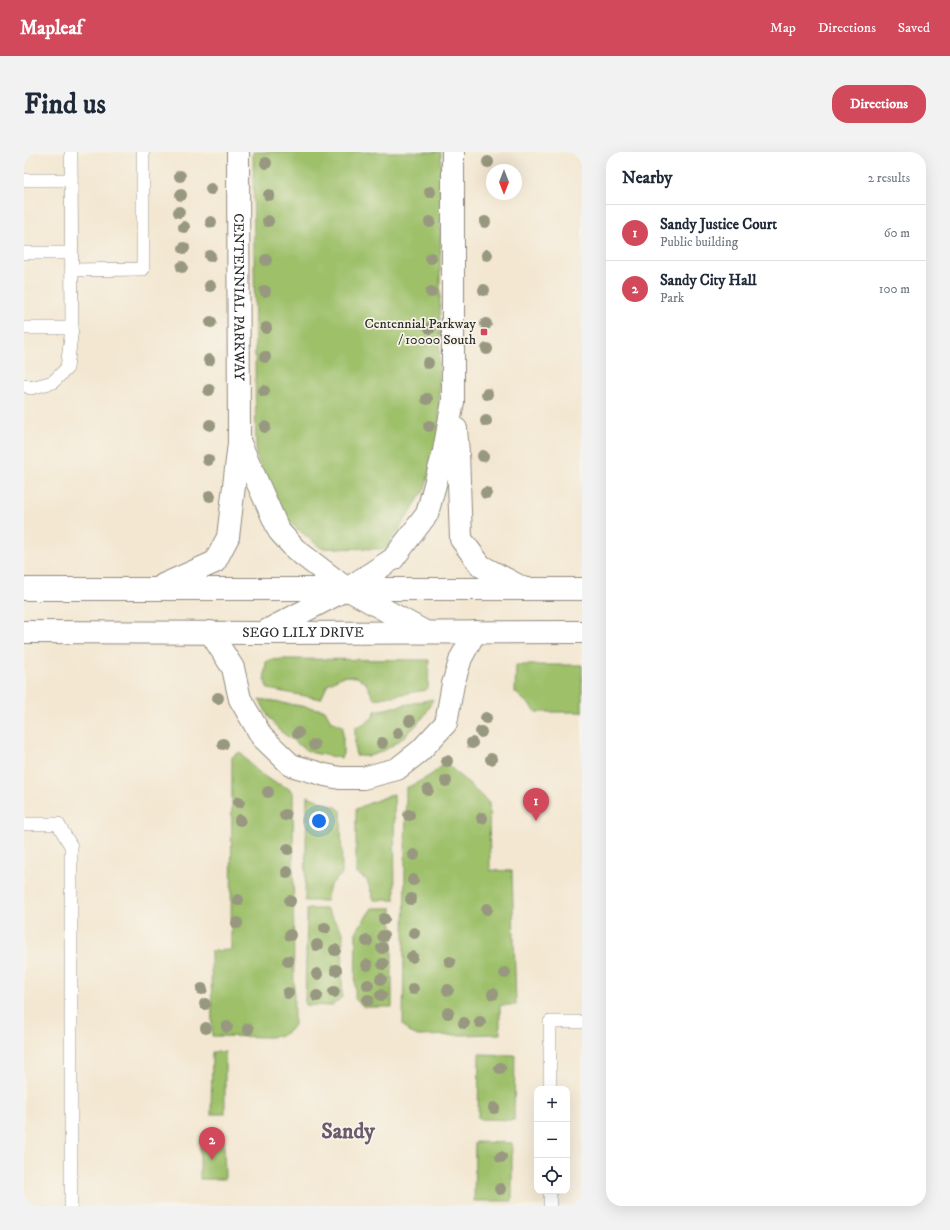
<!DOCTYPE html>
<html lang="en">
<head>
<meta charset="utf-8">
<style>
  body { margin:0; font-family:"IM FELL DW Pica",serif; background:#f2f2f3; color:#1f2937 }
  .controls { position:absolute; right:12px; bottom:12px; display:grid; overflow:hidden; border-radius:8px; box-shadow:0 4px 16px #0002 }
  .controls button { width:36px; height:36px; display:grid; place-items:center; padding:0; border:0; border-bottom:1px solid #e0e1e3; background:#fff; color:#1f2937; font:20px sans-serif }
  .compass { position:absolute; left:462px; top:12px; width:36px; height:36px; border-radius:50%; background:#fff; box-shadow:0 4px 16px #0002; rotate:180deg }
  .you { position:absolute; left:295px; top:669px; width:14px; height:14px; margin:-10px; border:3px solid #fff; border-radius:50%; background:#1a73e8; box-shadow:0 0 0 6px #1a73e833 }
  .badge { display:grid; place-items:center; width:26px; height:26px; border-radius:50%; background:#d1495b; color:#fff; font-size:13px; font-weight:700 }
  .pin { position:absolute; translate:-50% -33px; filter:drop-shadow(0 1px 2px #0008) }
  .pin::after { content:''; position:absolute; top:21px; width:14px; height:12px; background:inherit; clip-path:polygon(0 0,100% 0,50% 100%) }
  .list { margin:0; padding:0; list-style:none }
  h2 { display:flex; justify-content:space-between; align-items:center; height:52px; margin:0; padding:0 16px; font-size:17px }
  h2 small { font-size:13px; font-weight:400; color:#747a83 }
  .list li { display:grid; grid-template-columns:26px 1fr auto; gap:12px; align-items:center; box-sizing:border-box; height:56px; padding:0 16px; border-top:1px solid #e0e1e3 }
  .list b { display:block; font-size:15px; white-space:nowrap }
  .list p { margin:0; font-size:13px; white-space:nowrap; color:#747a83 }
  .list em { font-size:13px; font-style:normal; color:#747a83 }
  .icon { flex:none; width:22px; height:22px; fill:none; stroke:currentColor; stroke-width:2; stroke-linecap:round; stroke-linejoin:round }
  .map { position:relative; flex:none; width:558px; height:1054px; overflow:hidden; border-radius:16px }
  header { display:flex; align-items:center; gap:24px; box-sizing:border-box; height:56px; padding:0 20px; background:#d1495b; color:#fff }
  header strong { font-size:19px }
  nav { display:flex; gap:22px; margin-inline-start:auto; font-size:14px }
  .intro { display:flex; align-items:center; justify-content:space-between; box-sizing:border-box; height:96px; padding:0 24px }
  h1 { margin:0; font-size:28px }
  .button { padding:10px 18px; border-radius:16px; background:#d1495b; color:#fff; font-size:14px; font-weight:700 }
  main { display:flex; gap:24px; padding:0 24px }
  aside { flex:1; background:#fff; border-radius:16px; box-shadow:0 4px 16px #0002 }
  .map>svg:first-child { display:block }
</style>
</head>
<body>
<header>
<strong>Mapleaf</strong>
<nav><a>Map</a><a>Directions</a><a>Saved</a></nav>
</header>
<div class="intro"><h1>Find us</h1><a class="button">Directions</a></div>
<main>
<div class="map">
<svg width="558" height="1054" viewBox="0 0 558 1054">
  <rect width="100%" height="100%" fill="#f7f3e8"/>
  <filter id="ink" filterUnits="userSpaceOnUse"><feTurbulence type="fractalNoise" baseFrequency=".025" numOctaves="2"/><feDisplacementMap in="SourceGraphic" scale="8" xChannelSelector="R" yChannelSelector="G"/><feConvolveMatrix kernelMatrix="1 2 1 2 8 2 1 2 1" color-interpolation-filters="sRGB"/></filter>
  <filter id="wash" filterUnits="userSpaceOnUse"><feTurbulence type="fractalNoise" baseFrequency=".012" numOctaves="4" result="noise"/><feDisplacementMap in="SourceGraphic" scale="16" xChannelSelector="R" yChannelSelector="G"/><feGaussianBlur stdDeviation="0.9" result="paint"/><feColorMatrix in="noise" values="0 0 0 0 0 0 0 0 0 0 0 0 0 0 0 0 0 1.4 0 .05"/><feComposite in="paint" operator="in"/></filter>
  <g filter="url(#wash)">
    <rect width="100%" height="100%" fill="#f3e7d1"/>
    <!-- green -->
    <g fill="#9dc069" stroke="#64764a">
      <path d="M 229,0 L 417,0 L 415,281 L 401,337 L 362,397 L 297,396 L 260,366 L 232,304 Z"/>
      <path d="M 259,507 L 405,508 L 404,536 L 402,538 L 350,547 L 342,531 L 333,525 L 319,524 L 304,532 L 297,547 L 244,537 C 239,528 241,519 242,510 L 246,508 Z"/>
      <path d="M 492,513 L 558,513 L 558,560 L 513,560 L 491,540 Z"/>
      <path d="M 235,547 L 301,558 L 307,569 L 319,574 L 319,602 L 317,606 L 289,601 L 280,597 L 267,587 L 256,579 L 245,565 Z"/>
      <path d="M 409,547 C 406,552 404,559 400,564 C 388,580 354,611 332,603 L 331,599 L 331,575 C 339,572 350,569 351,559 Z"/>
      <path d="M 216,600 C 225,611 234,621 246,628 C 255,633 261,633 269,640 L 270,873 L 265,879 L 257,884 L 245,885 L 188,884 L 187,799 L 207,798 L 208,605 Z"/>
      <path d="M 421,610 L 465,651 L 466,718 L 488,719 L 492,853 L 476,853 L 476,882 L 394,884 L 385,880 L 379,873 L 382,636 C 396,629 411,623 421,610 Z"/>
      <path d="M 370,642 L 371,748 L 350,748 L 343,728 L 332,721 L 332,657 L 348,650 Z"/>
      <path d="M 283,644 L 312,655 L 317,659 L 318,722 L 306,733 L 302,749 L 281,749 Z"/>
      <path d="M 348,756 L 368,756 L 368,855 L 340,855 L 331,847 L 332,779 Z"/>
      <path d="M 283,757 L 302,757 L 319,780 L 318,845 L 308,854 L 281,853 Z"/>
      <path d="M 188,900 L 201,900 L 201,962 L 187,962 Z"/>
      <path d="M 455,902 L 491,903 L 490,968 L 454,967 Z"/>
      <path d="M 200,989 L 201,1027 L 176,1027 L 176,989 Z"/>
      <path d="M 451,990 L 488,991 L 488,1049 L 450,1049 Z"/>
    </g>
  </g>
  <g filter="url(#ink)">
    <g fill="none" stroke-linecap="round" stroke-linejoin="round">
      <!-- lane casing -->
      <g stroke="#8f897e" stroke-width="14">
        <g id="lane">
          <path d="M 0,28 L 47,28"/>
          <path d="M 0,101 L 47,101"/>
          <path d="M 48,118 L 119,117 L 119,0"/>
          <path d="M 0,176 L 48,176 L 47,0"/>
          <path d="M 0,233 L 7,236 L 29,230 L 43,216 L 48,176"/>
          <path d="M 0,672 L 34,672 L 47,694 L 47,1054"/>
          <path d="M 526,937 L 526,870 L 558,870"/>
          <path d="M 526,1054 L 526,1039"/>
        </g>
      </g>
      <!-- street casing -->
      <g stroke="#8f897e" stroke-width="24">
        <g id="street">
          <path id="s1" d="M 214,0 L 215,289"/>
          <path d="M 429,0 L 429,249"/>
          <path d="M 186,480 L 209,516 L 216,547 L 238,585 L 267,613 L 301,623 L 316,626 L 339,626 L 373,617 L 396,599 L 422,571 L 429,532 L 437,506 L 451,480"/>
        </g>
      </g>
      <!-- secondary casing -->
      <g stroke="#8f897e" stroke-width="24">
        <g id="secondary">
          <path d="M 432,277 L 434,301 L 437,387 L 457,414 L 497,435"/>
          <path d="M 215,289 L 255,379 L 271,397 L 323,437 L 401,480"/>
          <path d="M 139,433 L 191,410 L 204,385 L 215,291"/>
          <path d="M 0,437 L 558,437"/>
          <path d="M 242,479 L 323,437 L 369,407 L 403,362 L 420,299 L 429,249"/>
          <path id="s2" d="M 0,480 L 238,481 L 558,480"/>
        </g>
      </g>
      <!-- lane -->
      <use href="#lane" stroke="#fff" stroke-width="13"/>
      <!-- street -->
      <use href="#street" stroke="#fff" stroke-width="22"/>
      <!-- secondary -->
      <use href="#secondary" stroke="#fff" stroke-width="22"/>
    </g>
    <!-- trees -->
    <g fill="#989880">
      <circle cx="464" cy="10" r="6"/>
      <circle cx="242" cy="11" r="6"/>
      <circle cx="156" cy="24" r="6"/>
      <circle cx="187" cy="37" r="6"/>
      <circle cx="406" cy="40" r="6"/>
      <circle cx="157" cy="43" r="6"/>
      <circle cx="245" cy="43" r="6"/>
      <circle cx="155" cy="60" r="6"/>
      <circle cx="244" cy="69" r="6"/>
      <circle cx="187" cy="70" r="6"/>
      <circle cx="406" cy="70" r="6"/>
      <circle cx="461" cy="70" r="6"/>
      <circle cx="160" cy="75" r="6"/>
      <circle cx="160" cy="96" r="6"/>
      <circle cx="463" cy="103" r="6"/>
      <circle cx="186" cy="104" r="6"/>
      <circle cx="407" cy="106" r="6"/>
      <circle cx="242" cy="108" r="6"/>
      <circle cx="158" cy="115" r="6"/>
      <circle cx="186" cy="134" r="6"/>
      <circle cx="460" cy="138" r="6"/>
      <circle cx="241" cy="139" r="6"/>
      <circle cx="407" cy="140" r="6"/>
      <circle cx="187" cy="170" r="6"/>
      <circle cx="462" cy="172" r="6"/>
      <circle cx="242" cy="176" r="6"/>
      <circle cx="406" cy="176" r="6"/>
      <circle cx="463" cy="197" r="6"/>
      <circle cx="241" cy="205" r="6"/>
      <circle cx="185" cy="208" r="6"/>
      <circle cx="404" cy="211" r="6"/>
      <circle cx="185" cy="238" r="6"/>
      <circle cx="240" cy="239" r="6"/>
      <circle cx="463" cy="242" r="6"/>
      <circle cx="403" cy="247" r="6"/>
      <circle cx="462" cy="269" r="6"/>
      <circle cx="186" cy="273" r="6"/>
      <circle cx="405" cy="274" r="6"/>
      <circle cx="241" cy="275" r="6"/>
      <circle cx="459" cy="304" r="6"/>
      <circle cx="184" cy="308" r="6"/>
      <circle cx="462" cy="341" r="6"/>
      <circle cx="186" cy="344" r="6"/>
      <circle cx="194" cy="546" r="6"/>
      <circle cx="462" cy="566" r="6"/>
      <circle cx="386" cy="569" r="6"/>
      <circle cx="457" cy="580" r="6"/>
      <circle cx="274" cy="581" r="6"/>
      <circle cx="374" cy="581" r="6"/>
      <circle cx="358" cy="591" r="6"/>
      <circle cx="448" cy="591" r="6"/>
      <circle cx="199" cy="592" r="6"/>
      <circle cx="290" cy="593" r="6"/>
      <circle cx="467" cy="607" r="6"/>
      <circle cx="423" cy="609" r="6"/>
      <circle cx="422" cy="629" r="6"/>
      <circle cx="404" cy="638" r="6"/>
      <circle cx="244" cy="640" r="6"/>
      <circle cx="215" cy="650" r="6"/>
      <circle cx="261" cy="663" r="6"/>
      <circle cx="385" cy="663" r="6"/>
      <circle cx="458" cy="666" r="6"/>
      <circle cx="216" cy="668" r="6"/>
      <circle cx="264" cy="697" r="6"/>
      <circle cx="390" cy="703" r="6"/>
      <circle cx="263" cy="720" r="6"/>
      <circle cx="389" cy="728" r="6"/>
      <circle cx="387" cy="747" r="6"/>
      <circle cx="214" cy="748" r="6"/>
      <circle cx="266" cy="749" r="6"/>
      <circle cx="463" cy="757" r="6"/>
      <circle cx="360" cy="767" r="6"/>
      <circle cx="213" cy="771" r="6"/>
      <circle cx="301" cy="776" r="6"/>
      <circle cx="390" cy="781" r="6"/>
      <circle cx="266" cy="783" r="6"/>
      <circle cx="359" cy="784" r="6"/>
      <circle cx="343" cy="789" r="6"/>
      <circle cx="293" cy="793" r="6"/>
      <circle cx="358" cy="796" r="6"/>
      <circle cx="311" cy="798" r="6"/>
      <circle cx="388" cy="805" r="6"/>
      <circle cx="264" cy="809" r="6"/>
      <circle cx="426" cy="810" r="6"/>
      <circle cx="359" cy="812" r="6"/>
      <circle cx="343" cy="813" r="6"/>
      <circle cx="312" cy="818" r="6"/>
      <circle cx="481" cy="821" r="6"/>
      <circle cx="293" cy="822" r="6"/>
      <circle cx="357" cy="827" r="6"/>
      <circle cx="344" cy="833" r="6"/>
      <circle cx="178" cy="837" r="6"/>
      <circle cx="389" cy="837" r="6"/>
      <circle cx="424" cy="838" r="6"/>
      <circle cx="310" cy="840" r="6"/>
      <circle cx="264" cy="841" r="6"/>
      <circle cx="469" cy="842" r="6"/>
      <circle cx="357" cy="843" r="6"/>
      <circle cx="293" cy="844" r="6"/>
      <circle cx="344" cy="848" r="6"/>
      <circle cx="181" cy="852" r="6"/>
      <circle cx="424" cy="861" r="6"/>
      <circle cx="456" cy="870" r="6"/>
      <circle cx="440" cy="871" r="6"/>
      <circle cx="203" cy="875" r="6"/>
      <circle cx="182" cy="876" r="6"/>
      <circle cx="224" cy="877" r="6"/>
      <circle cx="476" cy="916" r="6"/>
      <circle cx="470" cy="956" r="6"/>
      <circle cx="477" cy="1005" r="6"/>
      <circle cx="476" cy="1037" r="6"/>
    </g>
  </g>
  <!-- markers -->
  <rect fill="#d1495b" stroke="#f7f3e8" stroke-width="1.5" x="456" y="176" width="8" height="8" rx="2"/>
  <g text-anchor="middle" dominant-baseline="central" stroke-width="3.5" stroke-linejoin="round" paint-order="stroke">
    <!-- street labels -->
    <g font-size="14" fill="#2b2b2b" stroke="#f7f3e8">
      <text stroke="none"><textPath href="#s1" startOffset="145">CENTENNIAL PARKWAY</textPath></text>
      <text stroke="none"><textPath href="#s2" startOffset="279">SEGO LILY DRIVE</textPath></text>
    </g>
    <!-- poi labels -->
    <g font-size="14" fill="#2b2b2b" stroke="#f7f3e8" text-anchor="end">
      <text x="452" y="172">Centennial Parkway<tspan x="452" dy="16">/ 10000 South</tspan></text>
    </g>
    <!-- town labels -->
    <g font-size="22" font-weight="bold" fill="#6b596d" stroke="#f7f3e8">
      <text x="324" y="979">Sandy</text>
    </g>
  </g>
</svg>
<div class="controls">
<button>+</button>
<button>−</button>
<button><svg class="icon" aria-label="locate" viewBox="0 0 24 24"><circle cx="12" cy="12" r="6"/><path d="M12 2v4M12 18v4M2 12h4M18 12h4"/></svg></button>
</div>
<svg class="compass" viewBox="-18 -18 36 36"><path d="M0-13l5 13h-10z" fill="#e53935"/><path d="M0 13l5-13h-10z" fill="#747a83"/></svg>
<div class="you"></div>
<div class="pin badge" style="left:512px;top:669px">1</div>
<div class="pin badge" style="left:188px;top:1008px">2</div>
</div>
<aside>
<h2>Nearby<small>2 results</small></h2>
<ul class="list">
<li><span class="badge">1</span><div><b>Sandy Justice Court</b><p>Public building</p></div><em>60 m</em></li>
<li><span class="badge">2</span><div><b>Sandy City Hall</b><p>Park</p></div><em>100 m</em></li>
</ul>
</aside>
</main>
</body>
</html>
